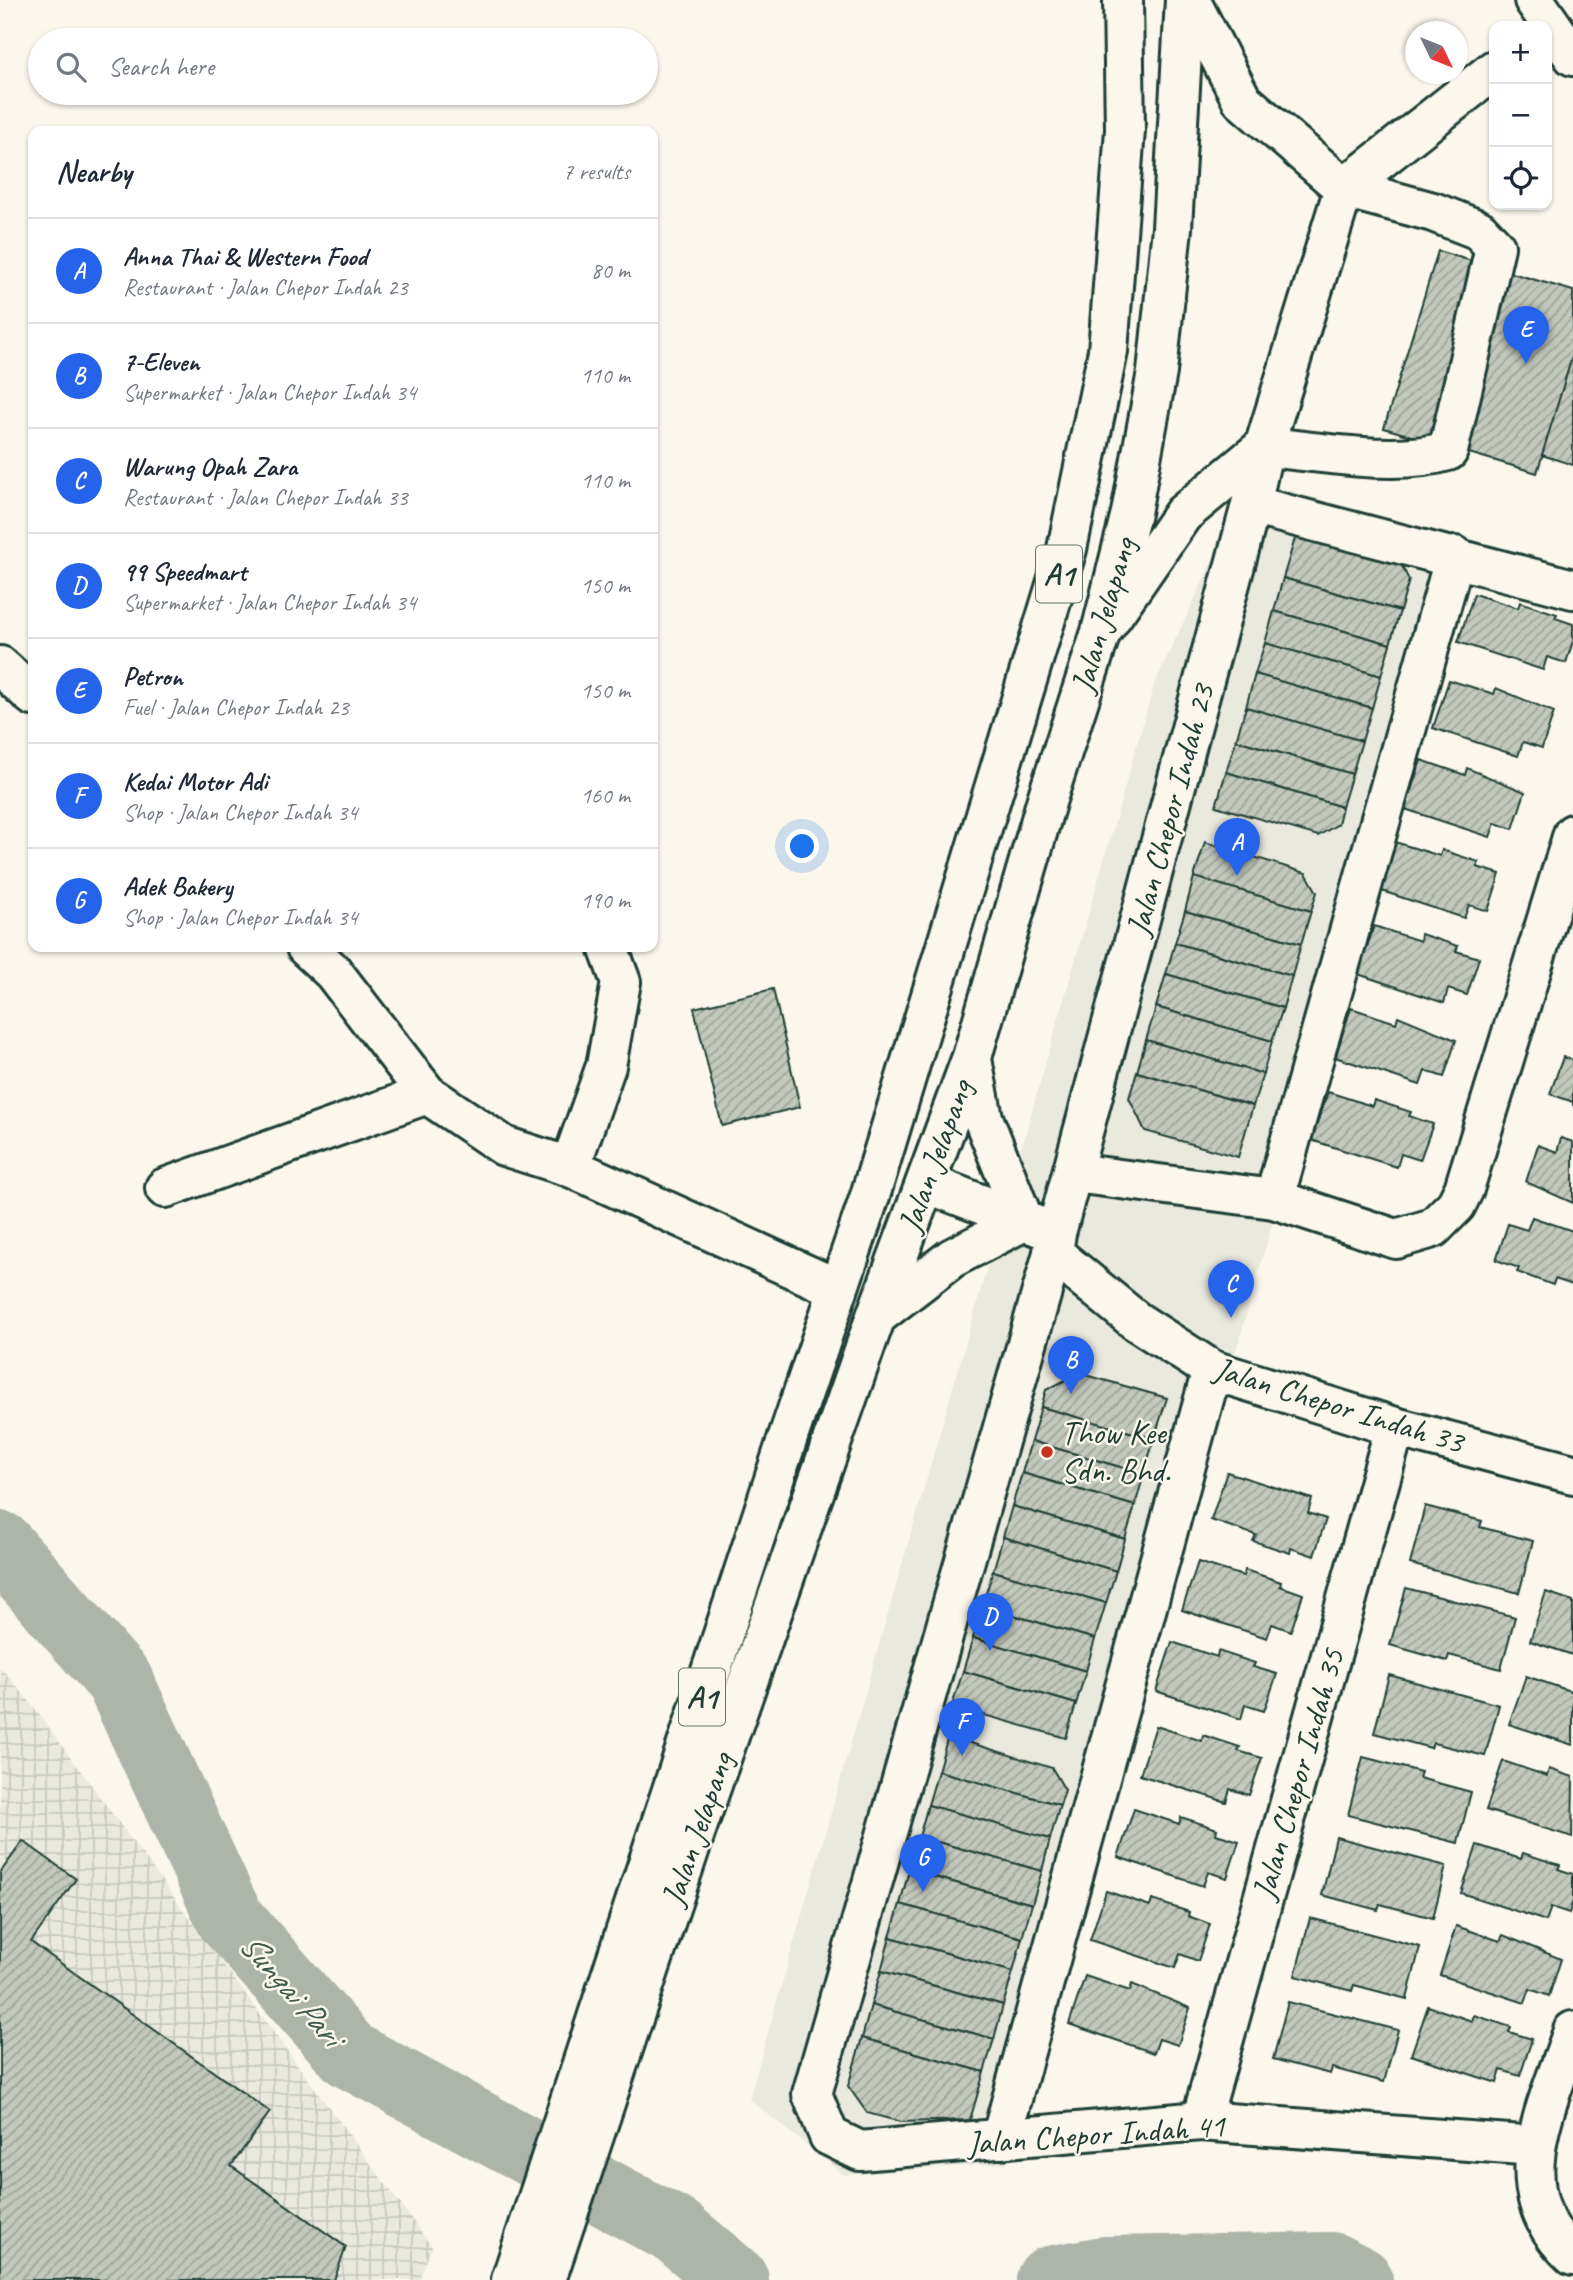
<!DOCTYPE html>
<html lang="en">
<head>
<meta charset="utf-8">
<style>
  body { margin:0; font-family:Caveat,sans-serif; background:#f2f2f3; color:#1f2937 }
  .controls { position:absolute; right:21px; top:21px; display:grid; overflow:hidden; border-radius:14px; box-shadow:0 2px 5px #0004 }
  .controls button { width:63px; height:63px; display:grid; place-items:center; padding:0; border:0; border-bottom:2px solid #e0e1e3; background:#fff; color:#1f2937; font:35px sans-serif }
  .compass { position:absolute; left:1405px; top:21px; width:63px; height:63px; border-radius:50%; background:#fff; box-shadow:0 2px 5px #0004; rotate:133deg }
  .you { position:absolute; left:803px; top:847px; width:24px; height:24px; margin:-18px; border:5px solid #fff; border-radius:50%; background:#1a73e8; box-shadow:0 0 0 10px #1a73e833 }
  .badge { display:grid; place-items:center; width:46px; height:46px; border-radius:50%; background:#2563eb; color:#fff; font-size:23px; font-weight:700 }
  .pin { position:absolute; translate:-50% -58px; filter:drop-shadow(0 2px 4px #0008) }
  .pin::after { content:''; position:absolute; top:37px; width:24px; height:21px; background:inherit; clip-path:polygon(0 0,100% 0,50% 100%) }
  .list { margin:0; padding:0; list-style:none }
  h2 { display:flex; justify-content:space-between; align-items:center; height:91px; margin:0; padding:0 28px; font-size:30px }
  h2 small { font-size:23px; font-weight:400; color:#747a83 }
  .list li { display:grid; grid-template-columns:46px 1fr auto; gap:21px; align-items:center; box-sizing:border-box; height:105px; padding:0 28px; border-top:2px solid #e0e1e3 }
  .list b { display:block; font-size:26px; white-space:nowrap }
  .list p { margin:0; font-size:23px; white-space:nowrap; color:#747a83 }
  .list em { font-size:23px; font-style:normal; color:#747a83 }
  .icon { flex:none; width:38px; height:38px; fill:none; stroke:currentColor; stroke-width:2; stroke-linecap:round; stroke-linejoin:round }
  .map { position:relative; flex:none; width:1573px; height:2280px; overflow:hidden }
  .search { position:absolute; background:#fff; box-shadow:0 2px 5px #0004; left:28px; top:28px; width:630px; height:77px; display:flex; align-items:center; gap:18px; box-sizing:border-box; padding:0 24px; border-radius:38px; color:#747a83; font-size:26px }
  .panel { position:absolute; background:#fff; box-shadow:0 2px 5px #0004; left:28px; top:126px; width:630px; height:826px; border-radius:14px }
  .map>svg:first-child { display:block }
</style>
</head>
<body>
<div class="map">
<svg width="1573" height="2280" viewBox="0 0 1573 2280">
  <defs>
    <pattern id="industrial-grid" width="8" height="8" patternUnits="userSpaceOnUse" patternTransform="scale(1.75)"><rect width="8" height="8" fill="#eae9de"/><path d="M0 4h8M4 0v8" fill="none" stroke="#c8c9bf"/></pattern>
    <pattern id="building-hatch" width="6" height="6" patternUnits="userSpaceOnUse" patternTransform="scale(1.75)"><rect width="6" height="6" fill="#c4c9be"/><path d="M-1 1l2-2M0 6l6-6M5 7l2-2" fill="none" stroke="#9fa49b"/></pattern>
  </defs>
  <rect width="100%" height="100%" fill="#fbf7ec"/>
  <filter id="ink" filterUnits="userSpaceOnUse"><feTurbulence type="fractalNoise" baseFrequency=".0143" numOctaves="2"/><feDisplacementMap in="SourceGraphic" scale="14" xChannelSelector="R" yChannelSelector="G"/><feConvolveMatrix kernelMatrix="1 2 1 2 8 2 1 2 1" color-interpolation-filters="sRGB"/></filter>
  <g filter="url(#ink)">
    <!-- built -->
    <path fill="#eae9de" d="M 1251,479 L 1465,543 L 1006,2163 L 844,2175 L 749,2099 L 1154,685 Z"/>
    <!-- industrial -->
    <path fill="url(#industrial-grid)" d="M 0,1667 L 27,1698 L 432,2247 L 419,2280 L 0,2280 Z"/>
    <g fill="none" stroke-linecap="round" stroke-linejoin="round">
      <!-- river -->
      <g stroke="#adb4aa" stroke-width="68">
        <path d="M 0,1545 L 119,1680 L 230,1919 L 350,2055 L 678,2232 L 735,2280"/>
        <path d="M 1050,2280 L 1104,2270 L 1331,2266 L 1359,2280"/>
      </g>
    </g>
    <!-- building -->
    <g fill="url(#building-hatch)" stroke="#1f3d34" stroke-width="2">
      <path d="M 1438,251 L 1573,291 L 1573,354 L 1537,473 L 1384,428 Z"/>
      <path d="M 1573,354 L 1573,465 L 1542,455 Z"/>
      <path d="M 1297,532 L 1400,562 L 1409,580 L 1400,611 L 1283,578 Z"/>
      <path d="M 1283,578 L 1400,611 L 1390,644 L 1274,611 Z"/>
      <path d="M 1474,594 L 1518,608 L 1520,602 L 1557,614 L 1555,618 L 1573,624 L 1573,641 L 1566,663 L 1547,657 L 1543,670 L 1458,642 Z"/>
      <path d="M 1274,611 L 1390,644 L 1381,676 L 1265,643 Z"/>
      <path d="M 1265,643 L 1381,676 L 1372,708 L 1255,674 Z"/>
      <path d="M 1255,674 L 1372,708 L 1362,741 L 1246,707 Z"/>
      <path d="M 1449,680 L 1494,694 L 1496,688 L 1554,712 L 1542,748 L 1523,742 L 1518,756 L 1433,728 Z"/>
      <path d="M 1246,707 L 1362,741 L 1352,774 L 1236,740 Z"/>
      <path d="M 1236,740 L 1352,774 L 1342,807 L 1226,772 Z"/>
      <path d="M 1421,760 L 1465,775 L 1467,768 L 1525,792 L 1513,829 L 1495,823 L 1490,837 L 1405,809 Z"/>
      <path d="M 1226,772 L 1342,807 L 1338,824 L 1318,836 L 1216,806 Z"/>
      <path d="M 1205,842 L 1306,873 L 1317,892 L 1311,911 L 1194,877 Z"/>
      <path d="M 1395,842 L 1440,856 L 1442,850 L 1479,862 L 1477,867 L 1500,874 L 1488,911 L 1469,905 L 1464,918 L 1379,890 Z"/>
      <path d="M 1194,877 L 1311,911 L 1301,944 L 1185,911 Z"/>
      <path d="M 1185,911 L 1301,944 L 1292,976 L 1175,943 Z"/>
      <path d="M 1374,926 L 1420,941 L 1421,934 L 1458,946 L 1456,951 L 1479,958 L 1467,995 L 1448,989 L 1444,1003 L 1358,974 Z"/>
      <path d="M 1175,943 L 1292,976 L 1283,1008 L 1166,974 Z"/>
      <path d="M 1166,974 L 1283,1008 L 1272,1041 L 1156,1007 Z"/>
      <path d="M 773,989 L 800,1107 L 722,1126 L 694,1008 Z"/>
      <path d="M 1156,1007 L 1272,1041 L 1263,1074 L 1146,1040 Z"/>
      <path d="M 1351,1008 L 1396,1023 L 1398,1016 L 1456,1040 L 1444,1077 L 1425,1071 L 1420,1085 L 1335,1057 Z"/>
      <path d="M 1146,1040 L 1263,1074 L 1253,1106 L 1137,1072 Z"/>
      <path d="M 1563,1057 L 1573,1060 L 1573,1106 L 1573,1102 L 1550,1094 Z"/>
      <path d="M 1137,1072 L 1253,1106 L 1238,1157 L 1145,1131 L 1129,1098 Z"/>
      <path d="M 1328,1092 L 1372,1106 L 1374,1100 L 1411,1112 L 1409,1116 L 1433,1124 L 1420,1160 L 1401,1154 L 1397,1167 L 1311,1140 Z"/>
      <path d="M 1561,1138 L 1573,1142 L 1573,1203 L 1526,1182 L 1538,1145 L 1557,1152 Z"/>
      <path d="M 1532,1217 L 1573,1231 L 1573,1285 L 1555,1279 L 1553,1285 L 1517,1272 L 1519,1268 L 1496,1260 L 1508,1224 L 1527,1230 Z"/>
      <path d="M 1079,1373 L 1167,1398 L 1154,1439 L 1041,1407 L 1046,1390 Z"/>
      <path d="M 1041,1407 L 1154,1439 L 1144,1474 L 1031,1441 Z"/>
      <path d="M 1031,1441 L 1144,1474 L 1135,1506 L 1022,1473 Z"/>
      <path d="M 1227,1472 L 1312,1499 L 1308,1513 L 1326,1519 L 1314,1556 L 1291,1548 L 1290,1553 L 1253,1541 L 1256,1535 L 1211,1520 Z"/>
      <path d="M 1022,1473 L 1135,1506 L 1125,1539 L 1012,1506 Z"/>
      <path d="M 1012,1506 L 1125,1539 L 1116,1571 L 1003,1537 Z"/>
      <path d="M 1425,1506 L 1482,1521 L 1480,1527 L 1533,1541 L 1519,1593 L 1410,1564 Z"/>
      <path d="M 1003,1537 L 1116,1571 L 1106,1603 L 993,1571 Z"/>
      <path d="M 1198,1562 L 1243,1576 L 1245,1570 L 1281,1582 L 1280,1586 L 1303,1594 L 1291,1631 L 1272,1624 L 1267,1638 L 1182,1610 Z"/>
      <path d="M 993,1571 L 1106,1603 L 1095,1639 L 982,1606 Z"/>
      <path d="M 1406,1588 L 1515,1617 L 1501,1669 L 1449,1655 L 1447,1661 L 1390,1645 Z"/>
      <path d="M 1546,1592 L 1573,1601 L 1573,1655 L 1530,1641 Z"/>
      <path d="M 982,1606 L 1095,1639 L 1086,1671 L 973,1638 Z"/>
      <path d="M 973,1638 L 1086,1671 L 1076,1704 L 963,1671 Z"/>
      <path d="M 1172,1642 L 1217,1657 L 1218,1651 L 1255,1663 L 1253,1667 L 1277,1674 L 1264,1711 L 1245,1705 L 1241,1719 L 1156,1691 Z"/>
      <path d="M 963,1671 L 1076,1704 L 1066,1738 L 952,1706 Z"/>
      <path d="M 1389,1675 L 1499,1705 L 1485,1756 L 1433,1743 L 1431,1748 L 1374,1733 Z"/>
      <path d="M 1526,1676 L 1570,1691 L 1573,1685 L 1573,1745 L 1509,1724 Z"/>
      <path d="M 1156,1726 L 1202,1741 L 1203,1735 L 1240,1747 L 1238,1751 L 1262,1758 L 1249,1795 L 1230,1789 L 1226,1802 L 1140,1775 Z"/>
      <path d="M 948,1736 L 1052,1768 L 1065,1790 L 1060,1805 L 938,1771 Z"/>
      <path d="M 1363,1757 L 1421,1772 L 1419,1778 L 1471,1792 L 1458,1843 L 1348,1815 Z"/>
      <path d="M 1503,1761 L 1547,1776 L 1549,1769 L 1573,1777 L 1572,1837 L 1486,1810 Z"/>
      <path d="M 938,1771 L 1060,1805 L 1050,1839 L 928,1805 Z"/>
      <path d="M 928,1805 L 1050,1839 L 1042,1871 L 919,1837 Z"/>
      <path d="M 1134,1809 L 1179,1824 L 1181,1817 L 1217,1829 L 1216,1834 L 1239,1841 L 1227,1878 L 1208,1872 L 1203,1886 L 1118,1857 Z"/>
      <path d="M 919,1837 L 1042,1871 L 1032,1904 L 909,1870 Z"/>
      <path d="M 1336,1837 L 1446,1866 L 1433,1918 L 1380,1904 L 1378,1910 L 1322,1895 Z"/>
      <path d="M 23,1841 L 76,1879 L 31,1942 L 270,2112 L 231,2166 L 346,2247 L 334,2280 L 0,2280 L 0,1873 Z"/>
      <path d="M 1477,1845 L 1521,1859 L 1523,1853 L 1560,1865 L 1558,1869 L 1573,1874 L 1573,1901 L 1569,1913 L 1551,1907 L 1546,1921 L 1461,1893 Z"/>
      <path d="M 909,1870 L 1032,1904 L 1022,1938 L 900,1904 Z"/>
      <path d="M 1106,1891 L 1150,1906 L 1152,1900 L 1189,1912 L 1188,1916 L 1210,1924 L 1198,1961 L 1180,1954 L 1175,1968 L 1090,1940 Z"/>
      <path d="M 900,1904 L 1022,1938 L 1013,1972 L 890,1937 Z"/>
      <path d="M 1310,1918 L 1420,1947 L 1407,1999 L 1354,1985 L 1352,1991 L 1295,1976 Z"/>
      <path d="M 1456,1926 L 1500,1941 L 1503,1935 L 1561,1959 L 1549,1996 L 1530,1989 L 1525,2003 L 1440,1975 Z"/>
      <path d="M 890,1937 L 1013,1972 L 1003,2005 L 881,1971 Z"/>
      <path d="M 881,1971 L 1003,2005 L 994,2039 L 871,2005 Z"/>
      <path d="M 1085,1976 L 1130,1991 L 1132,1984 L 1190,2008 L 1178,2045 L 1159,2039 L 1154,2053 L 1069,2024 Z"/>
      <path d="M 1288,2002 L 1398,2030 L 1384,2082 L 1332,2068 L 1330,2074 L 1273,2059 Z"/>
      <path d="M 871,2005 L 994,2039 L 984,2072 L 862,2038 Z"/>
      <path d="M 1428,2006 L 1472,2021 L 1474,2015 L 1511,2027 L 1509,2032 L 1532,2039 L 1520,2076 L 1501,2070 L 1497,2083 L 1411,2055 Z"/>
      <path d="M 862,2038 L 984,2072 L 970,2120 L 901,2122 L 867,2113 L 848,2086 Z"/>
    </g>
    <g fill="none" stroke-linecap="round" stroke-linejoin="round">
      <!-- minor casing -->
      <g stroke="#1f3d34" stroke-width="44">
        <g id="minor">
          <path d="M 1534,0 L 1573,56"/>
          <path d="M 1494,70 L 1344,188 L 1264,447 L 1251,505 L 1056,1233 L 1053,1253 L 812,2094 L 829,2136 L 860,2151 L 1201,2121 L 1535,2146"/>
          <path d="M 1251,505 L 1573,589"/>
          <path d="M 1102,631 L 1183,514 L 1264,447 C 1320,451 1395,467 1448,451 L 1495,247 L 1479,230 L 1433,212 L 1344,188 L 1242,100 L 1190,0"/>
          <path d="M 0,666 L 33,696"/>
          <path d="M 306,947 L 333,972 L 427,1094 L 504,1146 L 570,1167 L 838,1289"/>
          <path d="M 570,1167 L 606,1066 L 621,982 L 608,947"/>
          <path d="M 1074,1173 L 1274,1199 L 1396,1239 L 1433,1228 L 1456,1205 L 1464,1189 L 1573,834"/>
          <path d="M 926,1183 L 1048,1230"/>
          <path d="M 165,1188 L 427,1094"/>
          <path d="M 1274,1199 L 1455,556"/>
          <path d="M 1053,1253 L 1136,1321 L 1212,1370 L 1395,1427 L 1573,1474"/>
          <path d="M 1573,2031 C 1547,2108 1501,2189 1573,2256"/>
          <path d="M 1201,2121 L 1395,1427"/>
          <path d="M 1001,2139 L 1212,1370"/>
        </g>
      </g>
      <!-- major casing -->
      <g stroke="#1f3d34" stroke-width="44">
        <g id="major">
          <path d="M 878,1315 L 952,1258 L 1024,1221 L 983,1118 L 972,1059"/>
          <path d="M 511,2280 L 789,1434 L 870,1196 L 1067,549 L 1108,351 L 1125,130 L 1123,0"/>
          <path d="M 546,2280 L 694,1836 L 876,1316 L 972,1057 L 1047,799 L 1101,632 L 1131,513 L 1157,372 L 1172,228 L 1185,0"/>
        </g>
      </g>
      <!-- minor -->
      <use href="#minor" stroke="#fbf7ec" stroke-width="38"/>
      <!-- major -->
      <use href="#major" stroke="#fbf7ec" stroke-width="38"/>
    </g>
  </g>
  <!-- markers -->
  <circle fill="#c8321e" stroke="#fbf7ec" stroke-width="2.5" cx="1047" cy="1452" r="7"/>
  <g text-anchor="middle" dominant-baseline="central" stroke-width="5" stroke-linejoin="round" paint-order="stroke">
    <!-- shield labels -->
    <g fill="#fbf7ec" stroke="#61756b" stroke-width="2">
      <rect x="1036" y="545.5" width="46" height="57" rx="5"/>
      <rect x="679" y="1668.5" width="46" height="57" rx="5"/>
    </g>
    <g font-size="32" font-weight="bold" fill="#1f3d34">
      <text x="1059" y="574">A1</text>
      <text x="702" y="1697">A1</text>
    </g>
    <!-- street labels -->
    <g font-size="33" fill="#1f3d34" stroke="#fbf7ec">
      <text transform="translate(1103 615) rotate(-74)">Jalan Jelapang</text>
      <text transform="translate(1170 810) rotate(-75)">Jalan Chepor Indah 23</text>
      <text transform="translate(935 1156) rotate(-70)">Jalan Jelapang</text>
      <text transform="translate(1339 1405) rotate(17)">Jalan Chepor Indah 33</text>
      <text transform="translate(1298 1774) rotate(-74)">Jalan Chepor Indah 35</text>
      <text transform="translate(697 1829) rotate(-71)">Jalan Jelapang</text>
      <text transform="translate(1096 2134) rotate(-4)">Jalan Chepor Indah 41</text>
    </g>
    <!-- poi labels -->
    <g font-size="33" fill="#1f3d34" stroke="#fbf7ec" text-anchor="start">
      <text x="1061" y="1433">Thow Kee<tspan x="1061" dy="38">Sdn. Bhd.</tspan></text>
    </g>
    <!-- water labels -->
    <g font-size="35" font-style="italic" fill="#425b52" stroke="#fbf7ec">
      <text transform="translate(291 1989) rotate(49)">Sungai Pari</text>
    </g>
  </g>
</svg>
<div class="controls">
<button>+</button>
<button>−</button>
<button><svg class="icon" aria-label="locate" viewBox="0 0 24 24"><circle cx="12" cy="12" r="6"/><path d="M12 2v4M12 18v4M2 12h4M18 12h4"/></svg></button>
</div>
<svg class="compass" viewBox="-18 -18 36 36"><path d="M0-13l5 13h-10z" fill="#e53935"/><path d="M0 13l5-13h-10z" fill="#747a83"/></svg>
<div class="you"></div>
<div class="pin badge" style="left:1237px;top:876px">A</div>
<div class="pin badge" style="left:1071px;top:1394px">B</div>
<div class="pin badge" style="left:1231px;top:1318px">C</div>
<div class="pin badge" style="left:990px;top:1651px">D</div>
<div class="pin badge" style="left:1526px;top:364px">E</div>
<div class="pin badge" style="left:962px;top:1756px">F</div>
<div class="pin badge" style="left:923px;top:1892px">G</div>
<div class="search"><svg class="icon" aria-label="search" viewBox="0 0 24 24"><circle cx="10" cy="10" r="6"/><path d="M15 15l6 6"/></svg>Search here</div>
<section class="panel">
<h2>Nearby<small>7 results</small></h2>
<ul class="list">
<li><span class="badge">A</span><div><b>Anna Thai &amp; Western Food</b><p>Restaurant · Jalan Chepor Indah 23</p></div><em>80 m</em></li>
<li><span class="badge">B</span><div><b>7-Eleven</b><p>Supermarket · Jalan Chepor Indah 34</p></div><em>110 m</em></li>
<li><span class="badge">C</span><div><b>Warung Opah Zara</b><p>Restaurant · Jalan Chepor Indah 33</p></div><em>110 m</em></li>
<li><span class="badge">D</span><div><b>99 Speedmart</b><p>Supermarket · Jalan Chepor Indah 34</p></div><em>150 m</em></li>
<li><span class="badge">E</span><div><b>Petron</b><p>Fuel · Jalan Chepor Indah 23</p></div><em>150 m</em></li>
<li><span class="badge">F</span><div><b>Kedai Motor Adi</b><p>Shop · Jalan Chepor Indah 34</p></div><em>160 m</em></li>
<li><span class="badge">G</span><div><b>Adek Bakery</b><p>Shop · Jalan Chepor Indah 34</p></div><em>190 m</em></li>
</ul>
</section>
</div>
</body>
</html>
